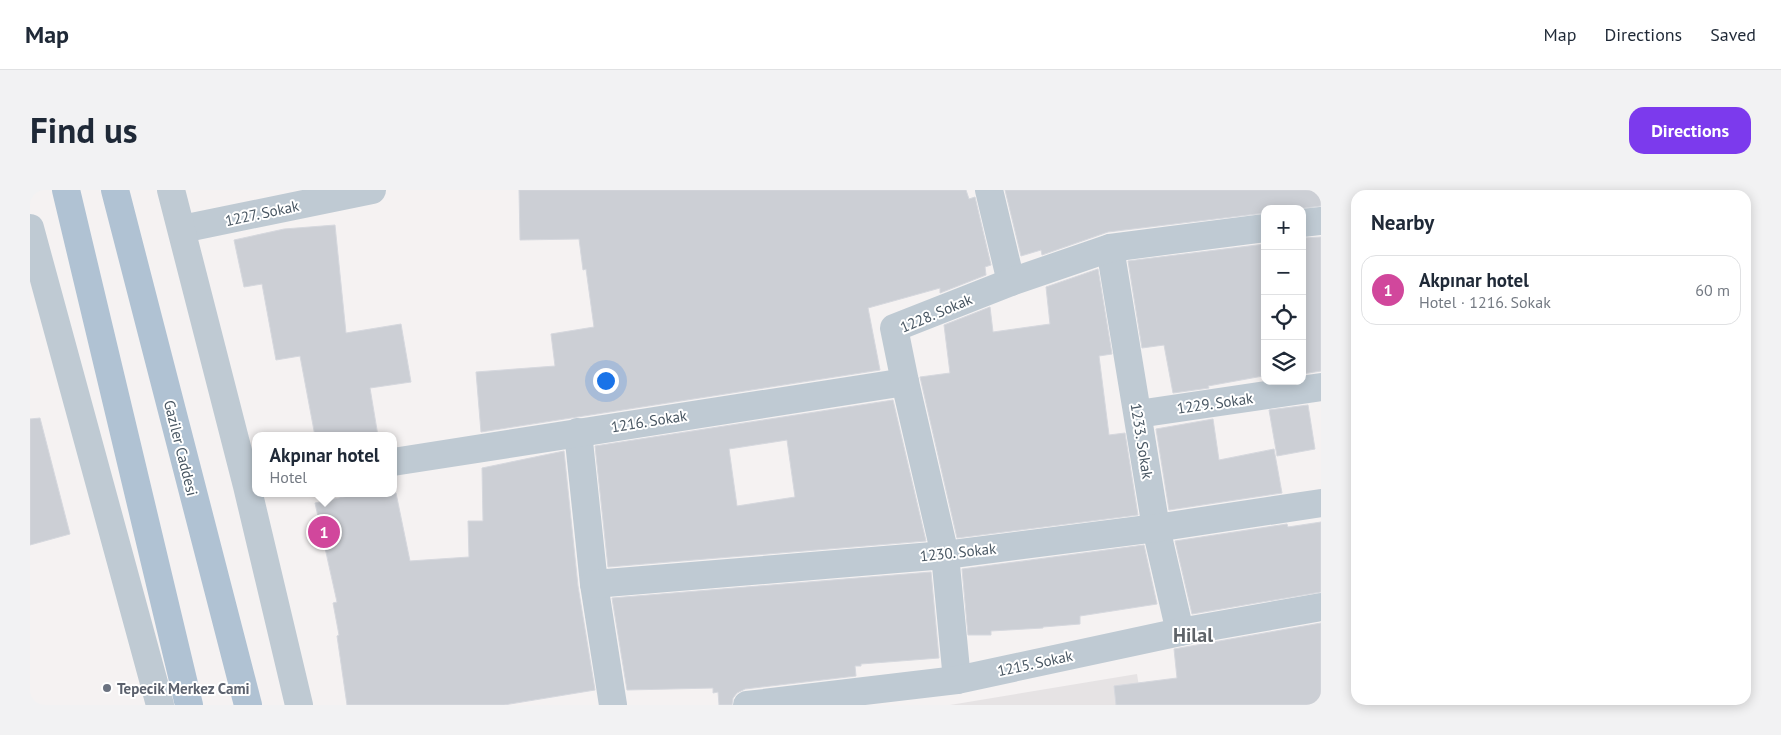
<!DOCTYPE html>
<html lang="en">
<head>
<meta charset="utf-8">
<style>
  body { margin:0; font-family:"PT Sans",sans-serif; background:#f2f2f3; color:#1f2937 }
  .controls { position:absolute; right:15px; top:15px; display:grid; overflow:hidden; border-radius:10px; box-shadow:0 2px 12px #0003 }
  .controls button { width:45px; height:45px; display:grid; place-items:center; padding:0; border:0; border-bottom:1px solid #e0e1e3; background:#fff; color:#1f2937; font:25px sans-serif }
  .you { position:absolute; left:575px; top:190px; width:18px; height:18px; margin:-12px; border:4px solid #fff; border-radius:50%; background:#1a73e8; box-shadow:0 0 0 8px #1a73e833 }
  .badge { display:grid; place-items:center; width:32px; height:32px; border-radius:50%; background:#7c3aed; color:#fff; font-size:16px; font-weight:700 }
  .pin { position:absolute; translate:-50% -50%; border:2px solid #fff; box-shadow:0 1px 5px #0006 }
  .popup { position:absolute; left:222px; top:242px; width:145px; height:65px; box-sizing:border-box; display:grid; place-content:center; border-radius:10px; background:#fff; filter:drop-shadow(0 1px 4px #0005); font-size:16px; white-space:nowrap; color:#747a83 }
  .popup b { font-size:19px; color:#1f2937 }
  .popup::after { content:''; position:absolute; left:50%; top:100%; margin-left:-10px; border:10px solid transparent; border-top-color:#fff }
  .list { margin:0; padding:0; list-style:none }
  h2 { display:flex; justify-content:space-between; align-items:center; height:65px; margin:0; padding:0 20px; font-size:21px }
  h2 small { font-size:16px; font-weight:400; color:#747a83 }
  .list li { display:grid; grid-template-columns:32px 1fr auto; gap:15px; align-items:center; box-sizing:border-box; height:70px; margin:0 10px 10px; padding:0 10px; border:1px solid #e0e1e3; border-radius:15px }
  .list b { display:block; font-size:19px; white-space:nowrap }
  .list p { margin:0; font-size:16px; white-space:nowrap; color:#747a83 }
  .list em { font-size:16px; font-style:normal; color:#747a83 }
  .icon { flex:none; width:28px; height:28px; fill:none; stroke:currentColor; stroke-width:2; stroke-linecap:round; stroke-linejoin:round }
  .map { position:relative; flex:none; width:1291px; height:515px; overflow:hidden; border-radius:15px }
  header { display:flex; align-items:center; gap:30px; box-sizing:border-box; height:70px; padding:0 25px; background:#fff; border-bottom:1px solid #e0e1e3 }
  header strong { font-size:24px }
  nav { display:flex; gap:28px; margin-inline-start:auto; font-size:18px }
  .intro { display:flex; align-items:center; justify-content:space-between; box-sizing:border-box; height:120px; padding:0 30px }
  h1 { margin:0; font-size:35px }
  .button { padding:12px 22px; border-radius:15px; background:#7c3aed; color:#fff; font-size:18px; font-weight:700 }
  main { display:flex; gap:30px; padding:0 30px }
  aside { flex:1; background:#fff; border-radius:15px; box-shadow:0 2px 12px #0003 }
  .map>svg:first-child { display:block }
</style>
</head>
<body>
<header>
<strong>Map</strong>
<nav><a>Map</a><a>Directions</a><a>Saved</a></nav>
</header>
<div class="intro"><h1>Find us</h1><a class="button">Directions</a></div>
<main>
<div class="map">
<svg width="1291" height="515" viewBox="0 0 1291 515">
  <rect width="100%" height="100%" fill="#f5f2f2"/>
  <!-- education -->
  <path fill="#e6e3e4" d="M 1107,484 L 1112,515 L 920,515 Z"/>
  <!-- building -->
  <g fill="#cccfd5" stroke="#d6d8de" fill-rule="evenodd">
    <path d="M 489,0 L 936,0 L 939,9 L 945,7 L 961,75 L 955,77 L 956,85 L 910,103 L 910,98 L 838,118 L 850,180 L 451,242 L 446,182 L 525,176 L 521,144 L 564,137 L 556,79 L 553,80 L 549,49 L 490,50 Z"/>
    <path d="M 975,0 L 1291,0 L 1291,16 L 1267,19 L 1235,19 L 1235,23 L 1078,42 L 1012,65 L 1011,60 L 991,66 Z"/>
    <path d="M 305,35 L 316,143 L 371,134 L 381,192 L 340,198 L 348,246 L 285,246 L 270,166 L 246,170 L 232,94 L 214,97 L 204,50 L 254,39 Z"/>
    <path d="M 1291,47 L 1291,181 L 1272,184 L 1272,48 Z"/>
    <path d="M 1235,54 L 1235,190 L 1233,186 L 1178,196 L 1179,198 L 1143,203 L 1134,155 L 1112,158 L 1098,71 Z"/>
    <path d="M 1068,79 L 1082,164 L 1069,166 L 1079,245 L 1095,243 L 1108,325 L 927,348 L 890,187 L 920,183 L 914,135 L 960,117 L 963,142 L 1020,134 L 1016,97 Z"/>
    <path d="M 863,210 L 896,351 L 578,377 L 565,256 ZM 757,250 L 765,307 L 707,316 L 699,259 Z"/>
    <path d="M 1278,215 L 1285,259 L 1247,266 L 1239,220 Z"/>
    <path d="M 10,228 L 40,344 L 0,355 L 0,229 Z"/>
    <path d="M 1183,229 L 1189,270 L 1244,259 L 1252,303 L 1139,320 L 1126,239 Z"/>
    <path d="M 534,261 L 548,396 L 565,500 L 474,515 L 317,515 L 307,446 L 309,445 L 303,413 L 307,412 L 285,313 L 333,303 L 366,303 L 380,371 L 439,367 L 438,331 L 453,331 L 452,278 Z"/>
    <path d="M 1291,332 L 1291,402 L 1162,424 L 1145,351 L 1257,334 L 1258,337 Z"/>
    <path d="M 1114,355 L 1127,414 L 1050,426 L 1050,434 L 1013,437 L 1013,438 L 961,441 L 961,445 L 938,445 L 932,379 Z"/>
    <path d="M 901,382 L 909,468 L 831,474 L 831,476 L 825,476 L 826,486 L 715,499 L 707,503 L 703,508 L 702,515 L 689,515 L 688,502 L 683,503 L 683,498 L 597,500 L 582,408 Z"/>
    <path d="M 1291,433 L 1291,515 L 1086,515 L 1084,496 L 1147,488 L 1144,459 Z"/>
  </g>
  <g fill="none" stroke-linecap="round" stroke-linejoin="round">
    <!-- minor -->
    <g stroke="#bfcad3" stroke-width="28">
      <path d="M 959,0 L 981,92"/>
      <path d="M 1272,33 L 1291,31"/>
      <path d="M 152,39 L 342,0"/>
      <path d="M 1080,58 L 1126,338 L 1150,442"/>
      <path d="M 1108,224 L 1291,197"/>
      <path d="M 548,242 L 564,394 L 583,515"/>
      <path d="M 363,272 L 875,192"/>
      <path d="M 564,394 L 915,365 L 1126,338 L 1291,313"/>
      <path d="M 927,490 L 915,365 L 875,192 L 864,138 L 981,92 L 1080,58 L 1235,38"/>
      <path d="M 717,515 L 927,490 L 1150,442 L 1291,417"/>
    </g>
    <!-- tertiary -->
    <g stroke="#bfcad3" stroke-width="28">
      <path d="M 141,0 L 217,296 L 269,515"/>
      <path d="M 0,38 L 130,515"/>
    </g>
    <!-- primary -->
    <g stroke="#b0c2d3" stroke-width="28">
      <path d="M 36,0 L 159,515"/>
      <path d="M 85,0 L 218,515"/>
    </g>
  </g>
  <!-- markers -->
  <circle fill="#6b7280" stroke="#fff" stroke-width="2" cx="77" cy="498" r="5"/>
  <g text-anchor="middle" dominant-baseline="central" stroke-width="4" stroke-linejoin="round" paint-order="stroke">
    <!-- street labels -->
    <g font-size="15" fill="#485662" stroke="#fff">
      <text transform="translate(232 23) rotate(-12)">1227. Sokak</text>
      <text transform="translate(906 123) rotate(-23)">1228. Sokak</text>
      <text transform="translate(1185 213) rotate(-8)">1229. Sokak</text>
      <text transform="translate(619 231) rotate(-9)">1216. Sokak</text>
      <text transform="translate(1112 251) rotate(81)">1233. Sokak</text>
      <text transform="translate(151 258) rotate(76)">Gaziler Caddesi</text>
      <text transform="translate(928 362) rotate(-6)">1230. Sokak</text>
      <text transform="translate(1005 473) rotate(-12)">1215. Sokak</text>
    </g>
    <!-- worship labels -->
    <g font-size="15" font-weight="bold" fill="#5b616d" stroke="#fff" text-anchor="start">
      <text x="87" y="498">Tepecik Merkez Cami</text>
    </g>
    <!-- district labels -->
    <g font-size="20" font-weight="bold" fill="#5e6368" stroke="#fff">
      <text x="1163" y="445">Hilal</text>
    </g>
  </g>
</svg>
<div class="controls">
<button>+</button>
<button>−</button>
<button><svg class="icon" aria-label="locate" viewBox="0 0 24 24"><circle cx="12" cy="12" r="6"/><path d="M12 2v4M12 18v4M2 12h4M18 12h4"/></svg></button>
<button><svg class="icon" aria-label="layers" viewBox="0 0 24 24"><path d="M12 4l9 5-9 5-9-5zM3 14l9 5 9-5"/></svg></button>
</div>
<div class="you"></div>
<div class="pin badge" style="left:294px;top:342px;background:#d1479c">1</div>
<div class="popup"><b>Akpınar hotel</b>Hotel</div>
</div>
<aside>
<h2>Nearby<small></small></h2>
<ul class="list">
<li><span class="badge" style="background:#d1479c">1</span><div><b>Akpınar hotel</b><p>Hotel · 1216. Sokak</p></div><em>60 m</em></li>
</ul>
</aside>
</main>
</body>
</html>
